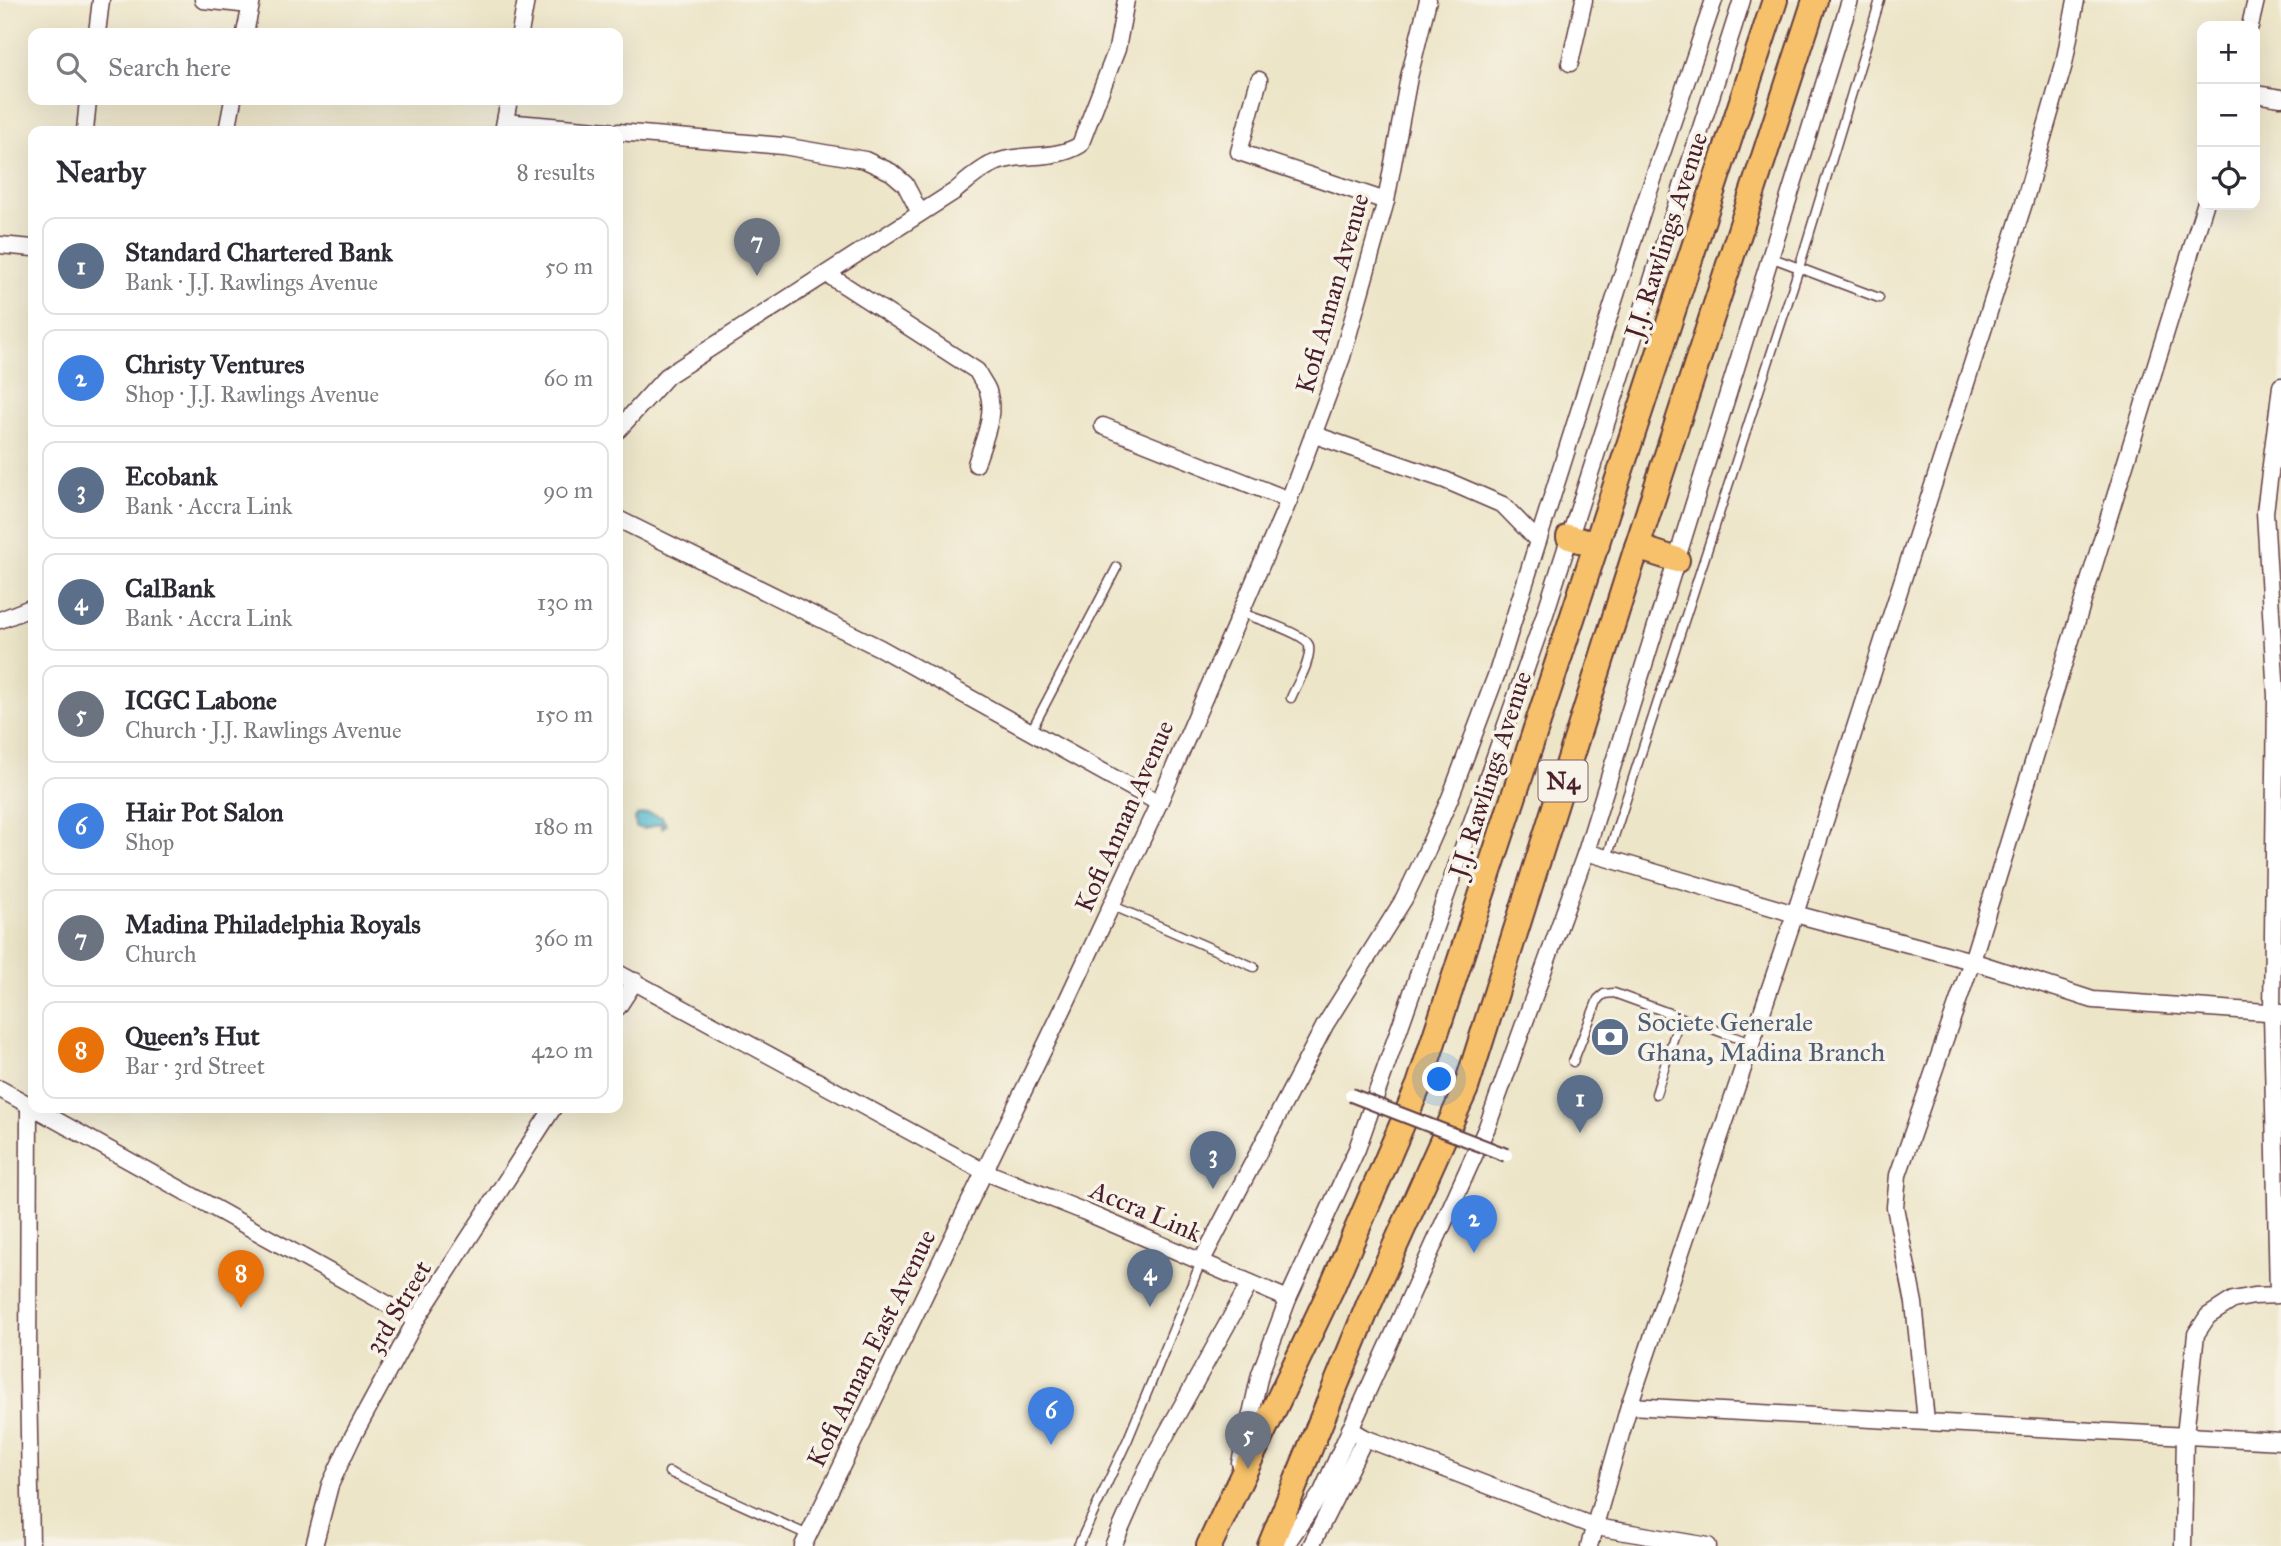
<!DOCTYPE html>
<html lang="en">
<head>
<meta charset="utf-8">
<style>
  body { margin:0; font-family:"IM FELL Great Primer",serif; background:#f7f7f7; color:#2b2b33 }
  .controls { position:absolute; right:21px; top:21px; display:grid; overflow:hidden; border-radius:14px; box-shadow:0 7px 28px #0002 }
  .controls button { width:63px; height:63px; display:grid; place-items:center; padding:0; border:0; border-bottom:2px solid #e1e1e2; background:#fff; color:#2b2b33; font:35px sans-serif }
  .you { position:absolute; left:1440px; top:1080px; width:24px; height:24px; margin:-18px; border:5px solid #fff; border-radius:50%; background:#1a73e8; box-shadow:0 0 0 10px #1a73e833 }
  .badge { display:grid; place-items:center; width:46px; height:46px; border-radius:50%; background:#b5179e; color:#fff; font-size:23px; font-weight:700 }
  .pin { position:absolute; translate:-50% -58px; filter:drop-shadow(0 2px 4px #0008) }
  .pin::after { content:''; position:absolute; top:37px; width:24px; height:21px; background:inherit; clip-path:polygon(0 0,100% 0,50% 100%) }
  .list { margin:0; padding:0; list-style:none }
  h2 { display:flex; justify-content:space-between; align-items:center; height:91px; margin:0; padding:0 28px; font-size:30px }
  h2 small { font-size:23px; font-weight:400; color:#7c7c81 }
  .list li { display:grid; grid-template-columns:46px 1fr auto; gap:21px; align-items:center; box-sizing:border-box; height:98px; margin:0 14px 14px; padding:0 14px; border:2px solid #e1e1e2; border-radius:14px }
  .list b { display:block; font-size:26px; white-space:nowrap }
  .list p { margin:0; font-size:23px; white-space:nowrap; color:#7c7c81 }
  .list em { font-size:23px; font-style:normal; color:#7c7c81 }
  .icon { flex:none; width:38px; height:38px; fill:none; stroke:currentColor; stroke-width:2; stroke-linecap:round; stroke-linejoin:round }
  .map { position:relative; flex:none; width:2281px; height:1546px; overflow:hidden }
  .search { position:absolute; background:#fff; box-shadow:0 7px 28px #0002; left:28px; top:28px; width:595px; height:77px; display:flex; align-items:center; gap:18px; box-sizing:border-box; padding:0 24px; border-radius:14px; color:#7c7c81; font-size:26px }
  .panel { position:absolute; background:#fff; box-shadow:0 7px 28px #0002; left:28px; top:126px; width:595px; height:987px; border-radius:14px }
  .map>svg:first-child { display:block }
</style>
</head>
<body>
<div class="map">
<svg width="2281" height="1546" viewBox="0 0 2281 1546">
  <rect width="100%" height="100%" fill="#f7f3e8"/>
  <filter id="ink" filterUnits="userSpaceOnUse"><feTurbulence type="fractalNoise" baseFrequency=".0143" numOctaves="2"/><feDisplacementMap in="SourceGraphic" scale="14" xChannelSelector="R" yChannelSelector="G"/><feConvolveMatrix kernelMatrix="1 2 1 2 8 2 1 2 1" color-interpolation-filters="sRGB"/></filter>
  <filter id="wash" filterUnits="userSpaceOnUse"><feTurbulence type="fractalNoise" baseFrequency=".00686" numOctaves="4" result="noise"/><feDisplacementMap in="SourceGraphic" scale="28" xChannelSelector="R" yChannelSelector="G"/><feGaussianBlur stdDeviation="1.57" result="paint"/><feColorMatrix in="noise" values="0 0 0 0 0 0 0 0 0 0 0 0 0 0 0 0 0 1.4 0 .05"/><feComposite in="paint" operator="in"/></filter>
  <g filter="url(#wash)">
    <rect width="100%" height="100%" fill="#ede5c8"/>
    <!-- water -->
    <path fill="#50b9ce" stroke="#4d6c7c" stroke-width="2" d="M 648,813 L 662,817 L 666,825 L 662,828 L 661,823 L 644,829 L 636,827 L 635,819 L 638,815 Z"/>
  </g>
  <g filter="url(#ink)">
    <g fill="none" stroke-linecap="round" stroke-linejoin="round">
      <!-- service casing -->
      <g stroke="#623d43" stroke-width="11">
        <g id="service">
          <path d="M 1770,257 L 1879,298"/>
          <path d="M 1242,613 C 1254,618 1307,634 1309,646 C 1311,663 1297,683 1291,698"/>
          <path d="M 1031,731 L 1117,567"/>
          <path d="M 1607,858 L 1799,268 L 1880,0"/>
          <path d="M 1111,905 L 1254,967"/>
          <path d="M 1573,1062 L 1598,999 L 1604,994 L 1614,993 L 1751,1043"/>
          <path d="M 1656,1094 L 1680,1017"/>
          <path d="M 669,1472 L 808,1535"/>
          <path d="M 1078,1546 L 1128,1439 L 1201,1262"/>
        </g>
      </g>
      <!-- minor casing -->
      <g stroke="#623d43" stroke-width="19">
        <g id="minor">
          <path d="M 203,0 L 250,5"/>
          <path d="M 2250,26 L 2256,0"/>
          <path d="M 97,33 L 101,0"/>
          <path d="M 245,33 L 252,0"/>
          <path d="M 520,33 L 526,0"/>
          <path d="M 1570,63 L 1584,0"/>
          <path d="M 1259,80 L 1239,152 L 1386,201"/>
          <path d="M 2255,94 L 2281,98"/>
          <path d="M 505,122 L 609,131"/>
          <path d="M 85,131 L 88,100"/>
          <path d="M 227,131 L 233,100"/>
          <path d="M 503,131 L 509,100"/>
          <path d="M 618,132 L 783,146 L 865,160 L 891,172 L 905,184 L 920,213"/>
          <path d="M 0,245 L 33,248"/>
          <path d="M 827,274 L 977,371 C 980,378 986,385 988,391 C 996,416 983,441 976,464"/>
          <path d="M 1103,426 L 1289,500"/>
          <path d="M 618,430 L 667,376 L 955,191 C 966,182 978,171 990,165 C 1018,151 1052,162 1080,145 L 1117,49 L 1126,0"/>
          <path d="M 618,519 L 880,648 L 1159,803"/>
          <path d="M 1538,541 L 1643,209 L 1714,0"/>
          <path d="M 0,620 L 33,607"/>
          <path d="M 1586,852 L 1795,914 L 1972,961 L 2093,1000 L 2281,1013"/>
          <path d="M 618,973 L 983,1171 L 1083,1211 L 1288,1299"/>
          <path d="M 618,1007 L 635,981"/>
          <path d="M 0,1089 L 416,1320"/>
          <path d="M 29,1106 L 28,1378 L 31,1546"/>
          <path d="M 1201,1262 L 1325,1025 L 1404,899 L 1425,855 L 1450,798 L 1497,673 L 1538,541 L 1503,505 L 1445,480 L 1315,435"/>
          <path d="M 1629,1406 L 2281,1441"/>
          <path d="M 1926,1421 L 1914,1303 L 1895,1207 L 1898,1175 L 1972,961 L 2205,205"/>
          <path d="M 1350,1429 L 1365,1438 L 1596,1527 L 1708,1546"/>
          <path d="M 1240,1463 L 1260,1374 L 1288,1299 L 1357,1149 L 1544,617 L 1742,0"/>
          <path d="M 314,1546 L 330,1485 L 352,1438 L 416,1320 L 553,1108"/>
          <path d="M 803,1546 L 1064,1007 L 1159,803 L 1289,500 L 1342,357 L 1386,201 L 1409,77 L 1428,0"/>
          <path d="M 1113,1546 L 1147,1469 L 1250,1283"/>
          <path d="M 1285,1546 L 1322,1492 L 1487,1127 L 1586,852 L 1850,0"/>
          <path d="M 1311,1546 L 1365,1438"/>
          <path d="M 1589,1546 L 1629,1406 L 1795,914 L 2024,203 L 2064,64 L 2076,0"/>
          <path d="M 2183,1546 L 2185,1435 L 2196,1334 L 2208,1316 L 2233,1300 L 2254,1296 L 2278,1295 L 2272,1013 L 2276,696 L 2265,512 L 2281,386"/>
        </g>
      </g>
      <!-- trunk casing -->
      <g stroke="#623d43" stroke-width="28">
        <g id="trunk">
          <path d="M 1569,537 L 1597,545"/>
          <path d="M 1637,547 L 1677,560"/>
          <path d="M 1209,1546 L 1332,1287 L 1419,1085 L 1775,0"/>
          <path d="M 1270,1546 L 1369,1304 L 1466,1088 L 1637,547 L 1815,0"/>
        </g>
      </g>
      <!-- service -->
      <use href="#service" stroke="#fff" stroke-width="8"/>
      <!-- minor -->
      <use href="#minor" stroke="#fff" stroke-width="16"/>
      <!-- trunk -->
      <use href="#trunk" stroke="#f6c16b" stroke-width="24"/>
      <!-- pedestrian-bridge casing -->
      <g stroke="#623d43" stroke-width="16" stroke-linecap="butt">
        <path id="pedestrian-bridge" d="M 1351,1095 L 1506,1155"/>
      </g>
      <!-- pedestrian-bridge -->
      <use href="#pedestrian-bridge" stroke="#fff" stroke-width="12"/>
    </g>
  </g>
  <!-- icons -->
  <defs>
    <g id="bank-disc" transform="scale(2.0125)"><circle r="9.5" fill="#5c6f8a" stroke="#f7f3e8"/><path d="M-6-4H6V4H-6ZM0-2.3a2.3 2.3 0 1 0 0 4.6a2.3 2.3 0 1 0 0-4.6Z" fill="#fff"/></g>
  </defs>
  <g fill-rule="evenodd">
    <use href="#bank-disc" x="1610" y="1037"/>
  </g>
  <g text-anchor="middle" dominant-baseline="central" stroke-width="7" stroke-linejoin="round" paint-order="stroke">
    <!-- shield labels -->
    <rect fill="#f7f3e8" stroke="#7e5f64" stroke-width="2" x="1538.5" y="760.5" width="49" height="41" rx="5"/>
    <g font-size="24" font-weight="bold" fill="#4a1f2b">
      <text x="1563" y="781">N4</text>
    </g>
    <!-- street labels -->
    <g font-size="26" fill="#4a1f2b" stroke="#f7f3e8">
      <text transform="translate(1666 235) rotate(-72)">J.J. Rawlings Avenue</text>
      <text transform="translate(1332 293) rotate(-74)">Kofi Annan Avenue</text>
      <text transform="translate(1490 774) rotate(-72)">J.J. Rawlings Avenue</text>
      <text transform="translate(1124 816) rotate(-66)">Kofi Annan Avenue</text>
      <text transform="translate(1146 1211) rotate(23)">Accra Link</text>
      <text transform="translate(398 1307) rotate(-59)">3rd Street</text>
      <text transform="translate(871 1348) rotate(-64)">Kofi Annan East Avenue</text>
    </g>
    <!-- service labels -->
    <g font-size="26" fill="#4e5e75" stroke="#f7f3e8" text-anchor="start">
      <text x="1637" y="1022">Societe Generale<tspan x="1637" dy="30">Ghana, Madina Branch</tspan></text>
    </g>
  </g>
</svg>
<div class="controls">
<button>+</button>
<button>−</button>
<button><svg class="icon" aria-label="locate" viewBox="0 0 24 24"><circle cx="12" cy="12" r="6"/><path d="M12 2v4M12 18v4M2 12h4M18 12h4"/></svg></button>
</div>
<div class="you"></div>
<div class="pin badge" style="left:1580px;top:1133px;background:#5c6f8a">1</div>
<div class="pin badge" style="left:1474px;top:1253px;background:#3f7fe0">2</div>
<div class="pin badge" style="left:1213px;top:1189px;background:#5c6f8a">3</div>
<div class="pin badge" style="left:1150px;top:1307px;background:#5c6f8a">4</div>
<div class="pin badge" style="left:1248px;top:1469px;background:#6b7280">5</div>
<div class="pin badge" style="left:1051px;top:1445px;background:#3f7fe0">6</div>
<div class="pin badge" style="left:757px;top:276px;background:#6b7280">7</div>
<div class="pin badge" style="left:241px;top:1308px;background:#e8710a">8</div>
<div class="search"><svg class="icon" aria-label="search" viewBox="0 0 24 24"><circle cx="10" cy="10" r="6"/><path d="M15 15l6 6"/></svg>Search here</div>
<section class="panel">
<h2>Nearby<small>8 results</small></h2>
<ul class="list">
<li><span class="badge" style="background:#5c6f8a">1</span><div><b>Standard Chartered Bank</b><p>Bank · J.J. Rawlings Avenue</p></div><em>50 m</em></li>
<li><span class="badge" style="background:#3f7fe0">2</span><div><b>Christy Ventures</b><p>Shop · J.J. Rawlings Avenue</p></div><em>60 m</em></li>
<li><span class="badge" style="background:#5c6f8a">3</span><div><b>Ecobank</b><p>Bank · Accra Link</p></div><em>90 m</em></li>
<li><span class="badge" style="background:#5c6f8a">4</span><div><b>CalBank</b><p>Bank · Accra Link</p></div><em>130 m</em></li>
<li><span class="badge" style="background:#6b7280">5</span><div><b>ICGC Labone</b><p>Church · J.J. Rawlings Avenue</p></div><em>150 m</em></li>
<li><span class="badge" style="background:#3f7fe0">6</span><div><b>Hair Pot Salon</b><p>Shop</p></div><em>180 m</em></li>
<li><span class="badge" style="background:#6b7280">7</span><div><b>Madina Philadelphia Royals</b><p>Church</p></div><em>360 m</em></li>
<li><span class="badge" style="background:#e8710a">8</span><div><b>Queen's Hut</b><p>Bar · 3rd Street</p></div><em>420 m</em></li>
</ul>
</section>
</div>
</body>
</html>
